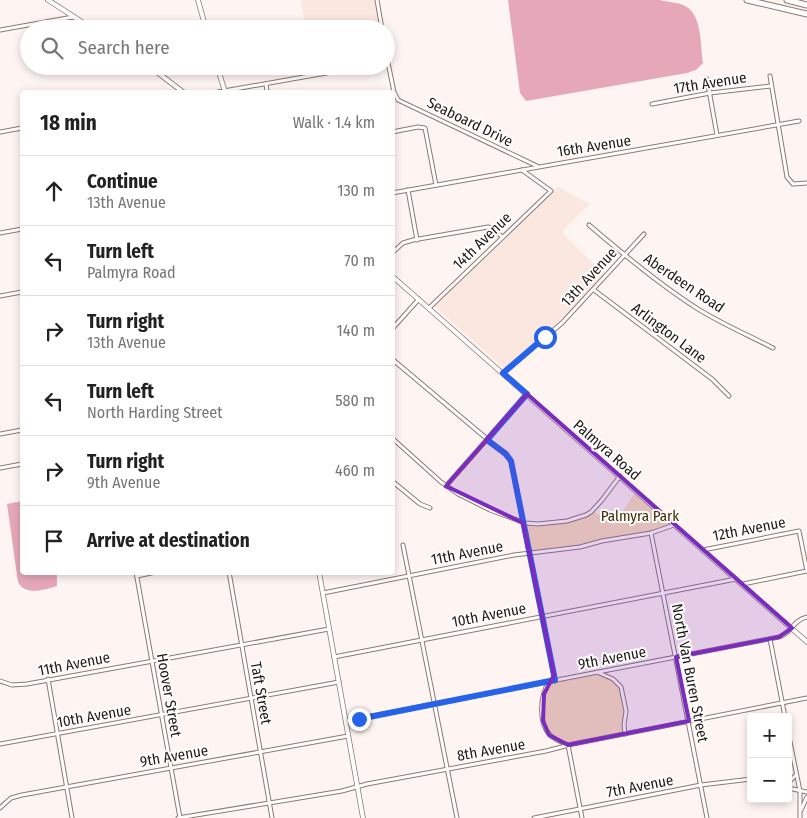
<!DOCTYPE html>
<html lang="en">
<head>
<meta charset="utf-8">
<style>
  body { margin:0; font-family:"Fira Sans Condensed",sans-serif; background:#f2f2f2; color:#222 }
  .controls { position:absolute; right:15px; bottom:15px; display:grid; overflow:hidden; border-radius:5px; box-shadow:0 2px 8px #0003 }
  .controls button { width:45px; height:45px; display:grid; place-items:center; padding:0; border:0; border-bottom:1px solid #e0e0e0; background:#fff; color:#222; font:25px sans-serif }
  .stop { position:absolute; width:15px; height:15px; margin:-11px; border:4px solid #2563eb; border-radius:50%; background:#fff }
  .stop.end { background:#2563eb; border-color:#fff; box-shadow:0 1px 5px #0008 }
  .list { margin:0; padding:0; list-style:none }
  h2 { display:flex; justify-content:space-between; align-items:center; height:65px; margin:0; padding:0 20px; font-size:21px }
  h2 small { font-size:16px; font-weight:400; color:#767676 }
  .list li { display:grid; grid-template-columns:32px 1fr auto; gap:15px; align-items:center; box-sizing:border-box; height:70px; padding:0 20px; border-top:1px solid #e0e0e0 }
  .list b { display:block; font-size:19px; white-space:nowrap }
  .list p { margin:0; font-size:16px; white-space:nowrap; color:#767676 }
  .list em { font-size:16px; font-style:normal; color:#767676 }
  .icon { flex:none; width:28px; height:28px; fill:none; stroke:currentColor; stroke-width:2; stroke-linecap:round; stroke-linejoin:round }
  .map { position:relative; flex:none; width:807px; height:818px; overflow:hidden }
  .search { position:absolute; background:#fff; box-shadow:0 2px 8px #0003; left:20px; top:20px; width:375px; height:55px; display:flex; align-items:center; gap:12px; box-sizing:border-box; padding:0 18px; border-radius:28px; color:#767676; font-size:19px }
  .panel { position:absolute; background:#fff; box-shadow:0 2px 8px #0003; left:20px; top:90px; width:375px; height:485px; border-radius:5px }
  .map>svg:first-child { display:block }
</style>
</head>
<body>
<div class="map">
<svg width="807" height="818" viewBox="0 0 807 818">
  <rect width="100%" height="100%" fill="#fef4f1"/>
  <!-- built -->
  <g fill="#fae7e0">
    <path d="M 301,0 L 374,0 L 380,29 L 306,29 Z"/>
    <path d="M 558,187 L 590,204 L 562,232 L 605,275 L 562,319 L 504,368 L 434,306 Z"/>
  </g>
  <!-- green -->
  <g fill="#fbe2bc">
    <path d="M 636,491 L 674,524 C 628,540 579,547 530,552 L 524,524 L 566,522 L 593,511 L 614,525 Z"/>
    <path d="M 597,672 C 628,681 626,706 625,734 C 614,736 574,746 567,744 C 536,738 541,704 550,682 Z"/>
  </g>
  <!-- water -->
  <g fill="#e6a8b9">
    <path d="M 508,0 L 660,0 C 667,2 676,2 683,5 C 703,13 700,46 703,63 L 696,70 L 687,73 L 526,101 L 520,93 Z"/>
    <path d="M 22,501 L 22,572 L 57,573 L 57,586 C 44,590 25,596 18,582 L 7,504 Z"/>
  </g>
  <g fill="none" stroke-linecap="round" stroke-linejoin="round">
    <!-- minor casing -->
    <g stroke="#8e7972" stroke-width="5">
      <g id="minor">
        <path d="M 377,0 L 382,29"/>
        <path d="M 0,30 L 73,17"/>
        <path d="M 386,53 L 394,92 L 398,100 L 537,166"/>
        <path d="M 770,76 L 787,177 L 793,184 L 807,183"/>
        <path d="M 707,79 L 717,135"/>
        <path d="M 266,84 L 267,92"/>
        <path d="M 218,92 L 366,66"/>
        <path d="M 652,104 L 710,93 L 771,86"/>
        <path d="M 0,132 L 22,128"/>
        <path d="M 392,132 L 418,127 L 425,128 L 436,185"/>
        <path d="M 408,190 L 417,240"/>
        <path d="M 392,193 L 799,121"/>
        <path d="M 589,225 C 624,255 660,285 698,309 C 722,324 748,335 773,348"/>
        <path d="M 0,233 L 22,229"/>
        <path d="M 392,253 L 403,243 L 413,240 L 488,227 L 493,228 L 502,237"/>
        <path d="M 594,290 L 712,379 L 729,396"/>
        <path d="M 0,296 L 22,292"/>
        <path d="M 429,308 L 551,191 L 522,170"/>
        <path d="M 392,329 L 419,299"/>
        <path d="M 392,359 L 505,454 L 511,461 L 555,681"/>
        <path d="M 503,373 L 562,323 L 644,234"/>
        <path d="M 0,434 L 22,430"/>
        <path d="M 392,438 L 441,482 L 458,494 L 490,510 L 525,523 L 538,524 L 567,521 L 586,515 L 591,512 L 602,500 L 620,476"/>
        <path d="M 0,468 L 22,464"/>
        <path d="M 392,481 L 420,504 L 430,508"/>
        <path d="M 446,486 L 527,394"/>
        <path d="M 651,533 L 707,818"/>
        <path d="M 403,545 L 457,818"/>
        <path d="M 703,550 L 799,531 L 807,571"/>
        <path d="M 136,572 L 180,818"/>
        <path d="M 229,572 L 272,818"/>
        <path d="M 137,576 L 156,572"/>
        <path d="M 743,584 L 807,571"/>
        <path d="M 323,593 L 514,555 L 580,547 L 602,541 L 651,533 L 674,525"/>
        <path d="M 770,639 L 785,717"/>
        <path d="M 334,657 L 736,579"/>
        <path d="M 597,672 L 613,679 L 621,687 L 626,711 L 624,725 L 625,734"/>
        <path d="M 48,679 L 72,818"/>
        <path d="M 0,681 L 12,685 L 27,684 L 329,629"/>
        <path d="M 549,682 C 540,695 538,723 550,735 C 555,740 562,742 568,745 L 582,818"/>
        <path d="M 346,721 L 779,637 C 793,633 791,621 807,617"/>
        <path d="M 788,732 L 800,791 L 800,818"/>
        <path d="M 0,744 L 339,682"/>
        <path d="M 788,783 L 796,775"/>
        <path d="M 788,788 L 807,792"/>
        <path d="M 0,808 L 11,798 L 22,795 L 348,736"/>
        <path d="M 801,810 L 807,797"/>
        <path d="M 178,818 L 342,791 L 367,784 L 546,751 L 573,744 L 807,698"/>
        <path d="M 534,818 L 701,785 L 751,779"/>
      </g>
    </g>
    <!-- major casing -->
    <g stroke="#8e7972" stroke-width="5.5">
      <g id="major">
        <path d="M 48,0 L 93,29"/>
        <path d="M 198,0 L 206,29"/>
        <path d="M 149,66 L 183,92"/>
        <path d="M 217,66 L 225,92"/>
        <path d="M 392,276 L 807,642"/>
        <path d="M 319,572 L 363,818"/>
      </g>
    </g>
    <!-- highway casing -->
    <g stroke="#8e7972" stroke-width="7">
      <g id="highway">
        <path d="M 747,0 L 807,14"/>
        <path d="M 787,0 L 807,5"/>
      </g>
    </g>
    <!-- minor -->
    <use href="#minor" stroke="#fff" stroke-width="3"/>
    <!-- major -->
    <use href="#major" stroke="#fff" stroke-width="4"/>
    <!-- highway -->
    <use href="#highway" stroke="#fff" stroke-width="5"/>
  </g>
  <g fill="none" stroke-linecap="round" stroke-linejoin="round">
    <!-- route -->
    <path stroke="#2563eb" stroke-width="6" d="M 359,719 L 555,680 L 511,461 L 506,454 L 487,440 L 527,394 L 503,373 L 545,337"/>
  </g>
  <!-- marked area -->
  <path fill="#7b2cbf" fill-opacity="0.2" stroke="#7b2cbf" stroke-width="4" stroke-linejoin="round" d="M 527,394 L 792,628 L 779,637 L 676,657 L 689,721 L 568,745 L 549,735 L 543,721 L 544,694 L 554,675 L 523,523 L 446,486 Z"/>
  <g text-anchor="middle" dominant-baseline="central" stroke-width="4" stroke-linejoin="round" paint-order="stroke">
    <!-- street labels -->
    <g font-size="15" fill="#211916" stroke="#fff">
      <text transform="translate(710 83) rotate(-9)">17th Avenue</text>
      <text transform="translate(470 122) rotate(26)">Seaboard Drive</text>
      <text transform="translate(594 146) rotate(-9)">16th Avenue</text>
      <text transform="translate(482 241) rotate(-44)">14th Avenue</text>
      <text transform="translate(589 277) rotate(-47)">13th Avenue</text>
      <text transform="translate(684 283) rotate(34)">Aberdeen Road</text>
      <text transform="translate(669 333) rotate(37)">Arlington Lane</text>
      <text transform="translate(607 450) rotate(41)">Palmyra Road</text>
      <text transform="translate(749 529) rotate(-11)">12th Avenue</text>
      <text transform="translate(467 553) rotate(-11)">11th Avenue</text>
      <text transform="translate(489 615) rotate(-11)">10th Avenue</text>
      <text transform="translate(612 658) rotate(-11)">9th Avenue</text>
      <text transform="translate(74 664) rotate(-11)">11th Avenue</text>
      <text transform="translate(690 673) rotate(79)">North Van Buren Street</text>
      <text transform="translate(261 693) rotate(80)">Taft Street</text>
      <text transform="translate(169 695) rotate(80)">Hoover Street</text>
      <text transform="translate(94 716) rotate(-10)">10th Avenue</text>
      <text transform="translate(491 750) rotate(-10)">8th Avenue</text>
      <text transform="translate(174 756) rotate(-10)">9th Avenue</text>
      <text transform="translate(640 786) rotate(-11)">7th Avenue</text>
    </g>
    <!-- park labels -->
    <g font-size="15" fill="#422c02" stroke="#fff">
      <text x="640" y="516">Palmyra Park</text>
    </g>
  </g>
</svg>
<div class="controls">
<button>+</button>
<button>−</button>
</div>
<div class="stop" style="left:545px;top:337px"></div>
<div class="stop end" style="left:359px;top:719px"></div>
<div class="search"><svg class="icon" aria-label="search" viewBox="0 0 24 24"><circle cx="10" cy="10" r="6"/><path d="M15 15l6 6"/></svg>Search here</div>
<section class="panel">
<h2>18 min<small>Walk · 1.4 km</small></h2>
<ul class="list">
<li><svg class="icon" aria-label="ahead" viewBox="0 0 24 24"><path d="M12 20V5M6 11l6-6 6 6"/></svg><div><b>Continue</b><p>13th Avenue</p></div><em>130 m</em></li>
<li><svg class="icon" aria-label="left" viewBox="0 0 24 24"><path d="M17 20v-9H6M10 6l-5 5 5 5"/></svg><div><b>Turn left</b><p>Palmyra Road</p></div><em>70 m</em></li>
<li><svg class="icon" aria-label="right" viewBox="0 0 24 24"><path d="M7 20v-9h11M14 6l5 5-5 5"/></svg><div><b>Turn right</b><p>13th Avenue</p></div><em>140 m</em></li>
<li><svg class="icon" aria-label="left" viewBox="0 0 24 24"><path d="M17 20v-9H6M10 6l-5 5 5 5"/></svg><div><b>Turn left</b><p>North Harding Street</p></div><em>580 m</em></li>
<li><svg class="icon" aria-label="right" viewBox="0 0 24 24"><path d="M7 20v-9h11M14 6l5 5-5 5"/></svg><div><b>Turn right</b><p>9th Avenue</p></div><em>460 m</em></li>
<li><svg class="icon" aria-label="arrive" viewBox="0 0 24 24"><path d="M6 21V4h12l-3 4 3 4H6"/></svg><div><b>Arrive at destination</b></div></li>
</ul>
</section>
</div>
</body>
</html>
